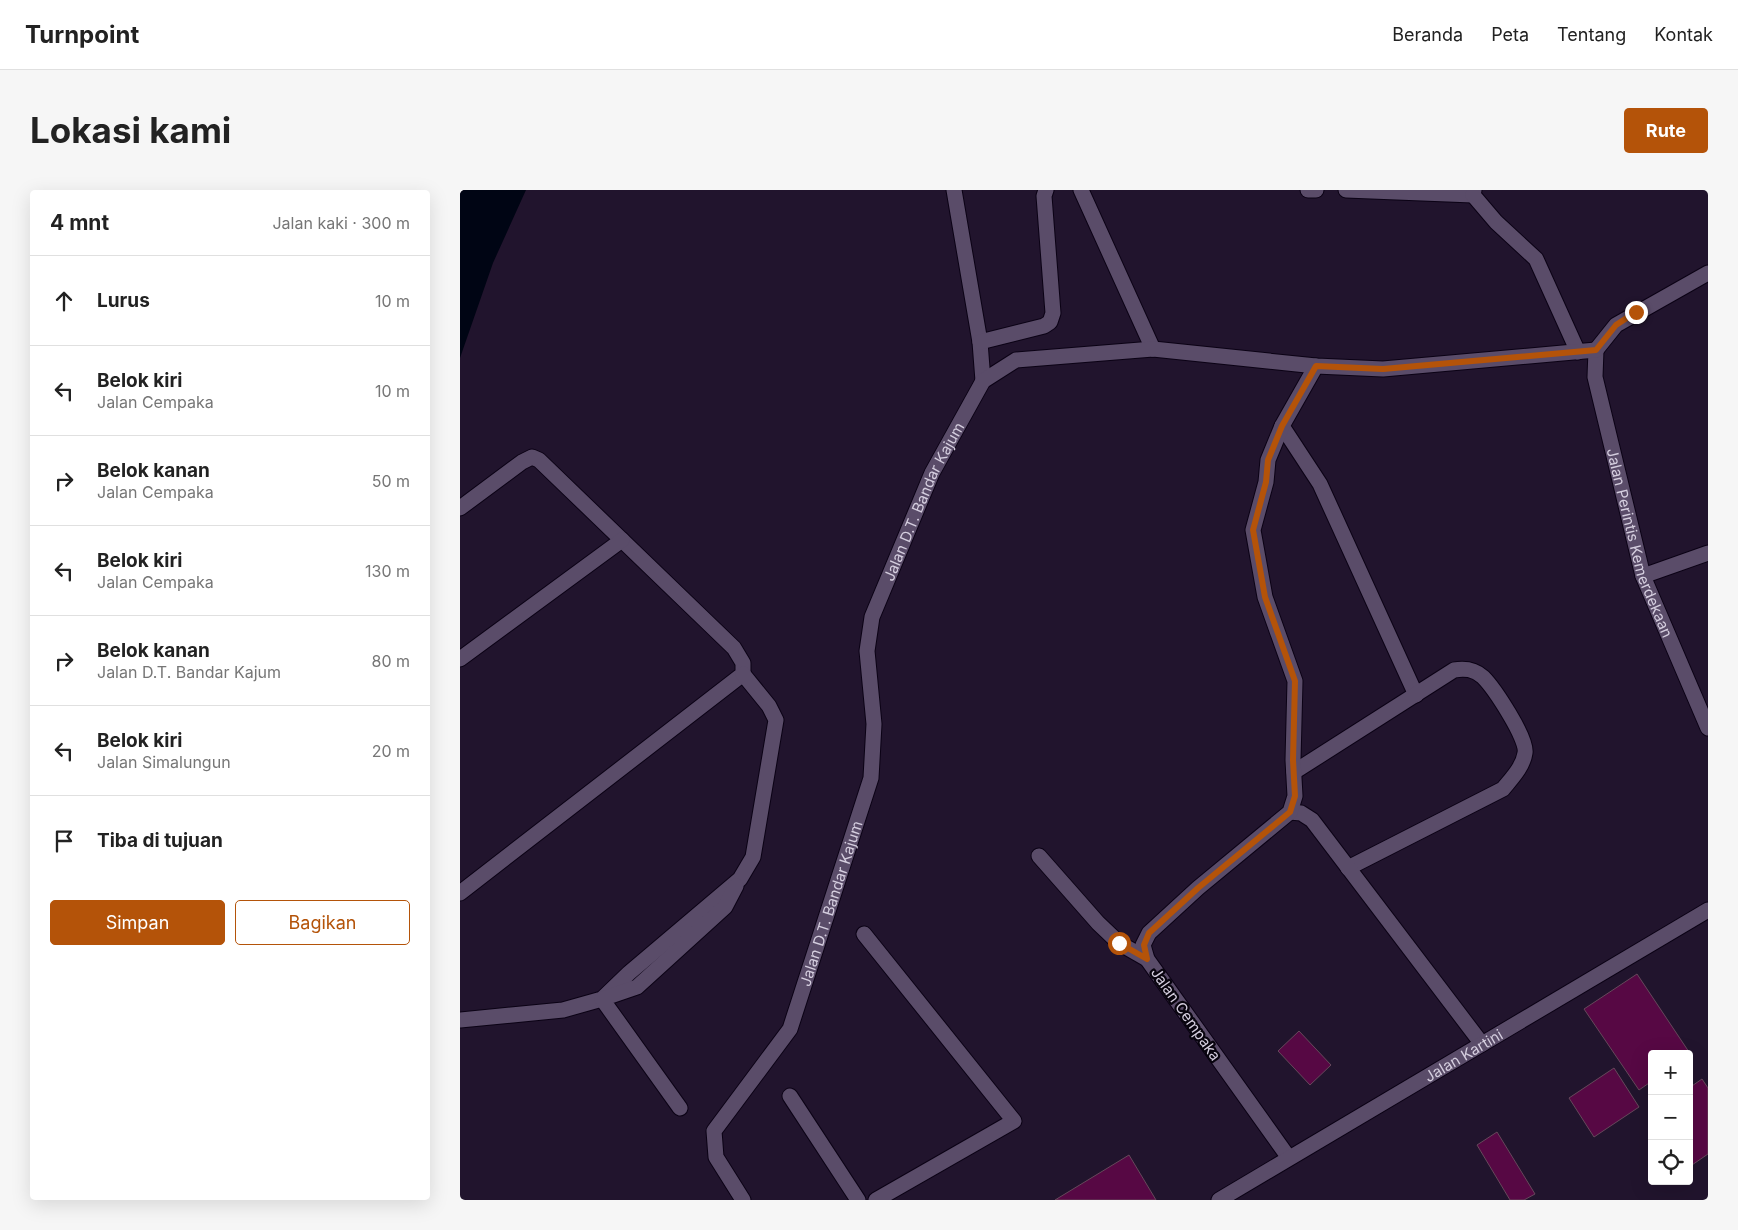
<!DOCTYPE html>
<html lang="id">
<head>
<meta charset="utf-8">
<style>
  body { margin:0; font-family:Inter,sans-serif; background:#f6f6f6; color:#222 }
  .controls { position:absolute; right:15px; bottom:15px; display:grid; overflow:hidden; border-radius:5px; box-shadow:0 5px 20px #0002 }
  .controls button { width:45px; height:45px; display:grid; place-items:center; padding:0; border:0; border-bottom:1px solid #e0e0e0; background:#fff; color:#222; font:25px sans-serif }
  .stop { position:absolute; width:15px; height:15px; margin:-11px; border:4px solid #b45309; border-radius:50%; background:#fff }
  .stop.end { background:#b45309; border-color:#fff; box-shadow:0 1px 5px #0008 }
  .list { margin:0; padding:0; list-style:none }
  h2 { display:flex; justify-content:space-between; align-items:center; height:65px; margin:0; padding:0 20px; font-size:21px }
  h2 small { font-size:16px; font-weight:400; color:#767676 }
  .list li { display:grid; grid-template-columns:32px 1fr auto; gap:15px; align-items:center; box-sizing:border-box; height:90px; padding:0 20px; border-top:1px solid #e0e0e0 }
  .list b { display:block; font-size:19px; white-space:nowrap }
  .list p { margin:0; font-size:16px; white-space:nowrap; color:#767676 }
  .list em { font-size:16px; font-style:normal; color:#767676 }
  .actions { display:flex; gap:10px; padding:15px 20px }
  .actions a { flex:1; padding:11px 0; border:1px solid #b45309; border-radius:5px; text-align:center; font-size:18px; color:#b45309 }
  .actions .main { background:#b45309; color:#fff }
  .icon { flex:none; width:28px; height:28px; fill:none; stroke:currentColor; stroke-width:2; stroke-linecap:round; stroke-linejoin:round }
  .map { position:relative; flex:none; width:1248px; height:1010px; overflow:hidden; border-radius:5px }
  header { display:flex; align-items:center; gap:30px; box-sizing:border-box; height:70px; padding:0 25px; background:#fff; border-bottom:1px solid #e0e0e0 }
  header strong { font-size:24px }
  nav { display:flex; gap:28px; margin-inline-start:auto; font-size:18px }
  .intro { display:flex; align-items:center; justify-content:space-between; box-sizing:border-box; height:120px; padding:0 30px }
  h1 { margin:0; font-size:35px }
  .button { padding:12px 22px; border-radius:5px; background:#b45309; color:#fff; font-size:18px; font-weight:700 }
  main { display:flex; gap:30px; padding:0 30px }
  aside { flex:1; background:#fff; border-radius:5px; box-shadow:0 5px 20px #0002 }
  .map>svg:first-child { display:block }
</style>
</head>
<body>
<header>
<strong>Turnpoint</strong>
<nav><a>Beranda</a><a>Peta</a><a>Tentang</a><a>Kontak</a></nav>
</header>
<div class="intro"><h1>Lokasi kami</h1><a class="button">Rute</a></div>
<main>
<aside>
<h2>4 mnt<small>Jalan kaki · 300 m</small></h2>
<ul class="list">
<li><svg class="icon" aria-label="ahead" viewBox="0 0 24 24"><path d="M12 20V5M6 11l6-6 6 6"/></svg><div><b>Lurus</b></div><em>10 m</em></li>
<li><svg class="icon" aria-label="left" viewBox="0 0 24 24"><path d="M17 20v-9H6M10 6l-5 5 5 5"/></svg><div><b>Belok kiri</b><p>Jalan Cempaka</p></div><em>10 m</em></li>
<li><svg class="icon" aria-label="right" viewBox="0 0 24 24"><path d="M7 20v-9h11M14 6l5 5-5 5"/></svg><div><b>Belok kanan</b><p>Jalan Cempaka</p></div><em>50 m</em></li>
<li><svg class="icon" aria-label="left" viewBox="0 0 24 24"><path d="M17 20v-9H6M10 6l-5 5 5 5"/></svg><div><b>Belok kiri</b><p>Jalan Cempaka</p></div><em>130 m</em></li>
<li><svg class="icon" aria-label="right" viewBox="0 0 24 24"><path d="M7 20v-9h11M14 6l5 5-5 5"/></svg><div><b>Belok kanan</b><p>Jalan D.T. Bandar Kajum</p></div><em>80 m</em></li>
<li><svg class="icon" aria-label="left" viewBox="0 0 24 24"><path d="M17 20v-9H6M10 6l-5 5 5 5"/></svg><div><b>Belok kiri</b><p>Jalan Simalungun</p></div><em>20 m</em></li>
<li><svg class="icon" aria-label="arrive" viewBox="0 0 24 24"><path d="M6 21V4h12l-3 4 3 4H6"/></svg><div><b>Tiba di tujuan</b></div></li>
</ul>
<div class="actions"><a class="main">Simpan</a><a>Bagikan</a></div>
</aside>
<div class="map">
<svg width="1248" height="1010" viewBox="0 0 1248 1010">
  <rect width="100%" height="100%" fill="#21142d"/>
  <!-- water -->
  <path fill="#000514" d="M 0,0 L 66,0 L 33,73 L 0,168 Z"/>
  <!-- building -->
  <g fill="#570844" stroke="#66485b">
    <path d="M 1177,784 L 1231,865 L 1192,864 L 1192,891 L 1179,900 L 1124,819 Z"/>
    <path d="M 839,841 L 871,875 L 850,895 L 818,861 Z"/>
    <path d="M 1154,878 L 1179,917 L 1134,947 L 1109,908 Z"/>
    <path d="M 1242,889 L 1248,898 L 1248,964 L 1229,977 L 1229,898 Z"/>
    <path d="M 1037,942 L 1075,1004 L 1064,1010 L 1050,1010 L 1017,955 Z"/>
    <path d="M 669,965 L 696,1010 L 595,1010 Z"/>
  </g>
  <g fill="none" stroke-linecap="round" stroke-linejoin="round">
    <!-- minor casing -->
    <g stroke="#0b0215" stroke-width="17">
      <g id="minor">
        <path d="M 494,0 L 520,152 L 523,191"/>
        <path d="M 621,0 L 693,159"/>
        <path d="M 848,0 L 856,0"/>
        <path d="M 886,0 L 1013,5"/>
        <path d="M 1014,0 L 1013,5 L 1036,32 L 1076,69 L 1118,162"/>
        <path d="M 520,152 L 584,136 L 590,132 L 593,123 L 584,6 L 586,0"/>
        <path id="s1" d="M 1136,160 L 1135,187 L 1183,386 L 1248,538"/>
        <path d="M 1136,160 L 1156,135 L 1248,83"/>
        <path d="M 822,236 L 860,294 L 956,505"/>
        <path d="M 0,318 L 62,272 L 72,267 L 79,270 L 274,458 L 283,473 L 283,484 L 0,703"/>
        <path d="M 1183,386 L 1248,363"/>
        <path d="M 0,469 L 162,350"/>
        <path d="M 834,582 L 994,480 C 1005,478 1014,479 1023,487 C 1034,498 1068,549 1065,563 C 1063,577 1051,589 1043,599 L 888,678"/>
        <path d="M 830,622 L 841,623 L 852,630 L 1022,854"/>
        <path d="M 579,666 L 638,733 L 659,753 L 687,769"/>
        <path d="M 404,744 L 554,931 L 416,1010"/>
        <path d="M 0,830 L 103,820 L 142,809 L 169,783 L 280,689 L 293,667 L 316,530 L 309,516 L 283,484"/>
        <path d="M 330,906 L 398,1010"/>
        <path d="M 220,918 L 142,809 L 177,797 L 265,717 L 276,696"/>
        <path d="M 829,968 L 687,769 L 683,755 L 689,743 L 738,698 L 830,622 L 835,606 L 833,570 L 835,491 L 805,407 L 793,340 L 806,292 L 808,270 L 822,236 L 856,176"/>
        <path id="s2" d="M 283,1010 L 256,967 L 254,941 L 330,839 L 411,588 L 414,534 L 407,461 L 412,427 L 472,283 L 523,191 L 556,170 L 693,159 L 856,176 L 923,179 L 1136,160"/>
        <path id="s3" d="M 759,1010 L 1248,720"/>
      </g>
    </g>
    <!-- minor -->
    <use href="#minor" stroke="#5a4c69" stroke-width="15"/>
  </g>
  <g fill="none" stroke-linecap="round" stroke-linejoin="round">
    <!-- route -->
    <path stroke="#b45309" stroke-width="6" d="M 659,753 L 687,769 L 684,755 L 689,743 L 738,698 L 830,622 L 835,606 L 833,570 L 835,491 L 805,407 L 793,340 L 806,292 L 808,270 L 822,236 L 856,176 L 923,179 L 1136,160 L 1156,135 L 1176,122"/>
  </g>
  <g text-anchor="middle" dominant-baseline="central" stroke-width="4.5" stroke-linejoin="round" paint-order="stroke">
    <!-- street labels -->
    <g font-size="15" fill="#d5cedf" stroke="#08040e">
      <text stroke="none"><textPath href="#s2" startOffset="756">Jalan D.T. Bandar Kajum</textPath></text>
      <text stroke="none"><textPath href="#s1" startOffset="199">Jalan Perintis Kemerdekaan</textPath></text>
      <text stroke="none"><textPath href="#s2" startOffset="336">Jalan D.T. Bandar Kajum</textPath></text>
      <text transform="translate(726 824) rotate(55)">Jalan Cempaka</text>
      <text stroke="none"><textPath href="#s3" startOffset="284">Jalan Kartini</textPath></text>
    </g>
  </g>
</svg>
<div class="controls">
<button>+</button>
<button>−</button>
<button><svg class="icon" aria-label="locate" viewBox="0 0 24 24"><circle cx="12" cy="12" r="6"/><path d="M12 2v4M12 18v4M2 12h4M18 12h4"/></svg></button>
</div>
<div class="stop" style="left:659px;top:753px"></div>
<div class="stop end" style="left:1176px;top:122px"></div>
</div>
</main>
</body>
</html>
